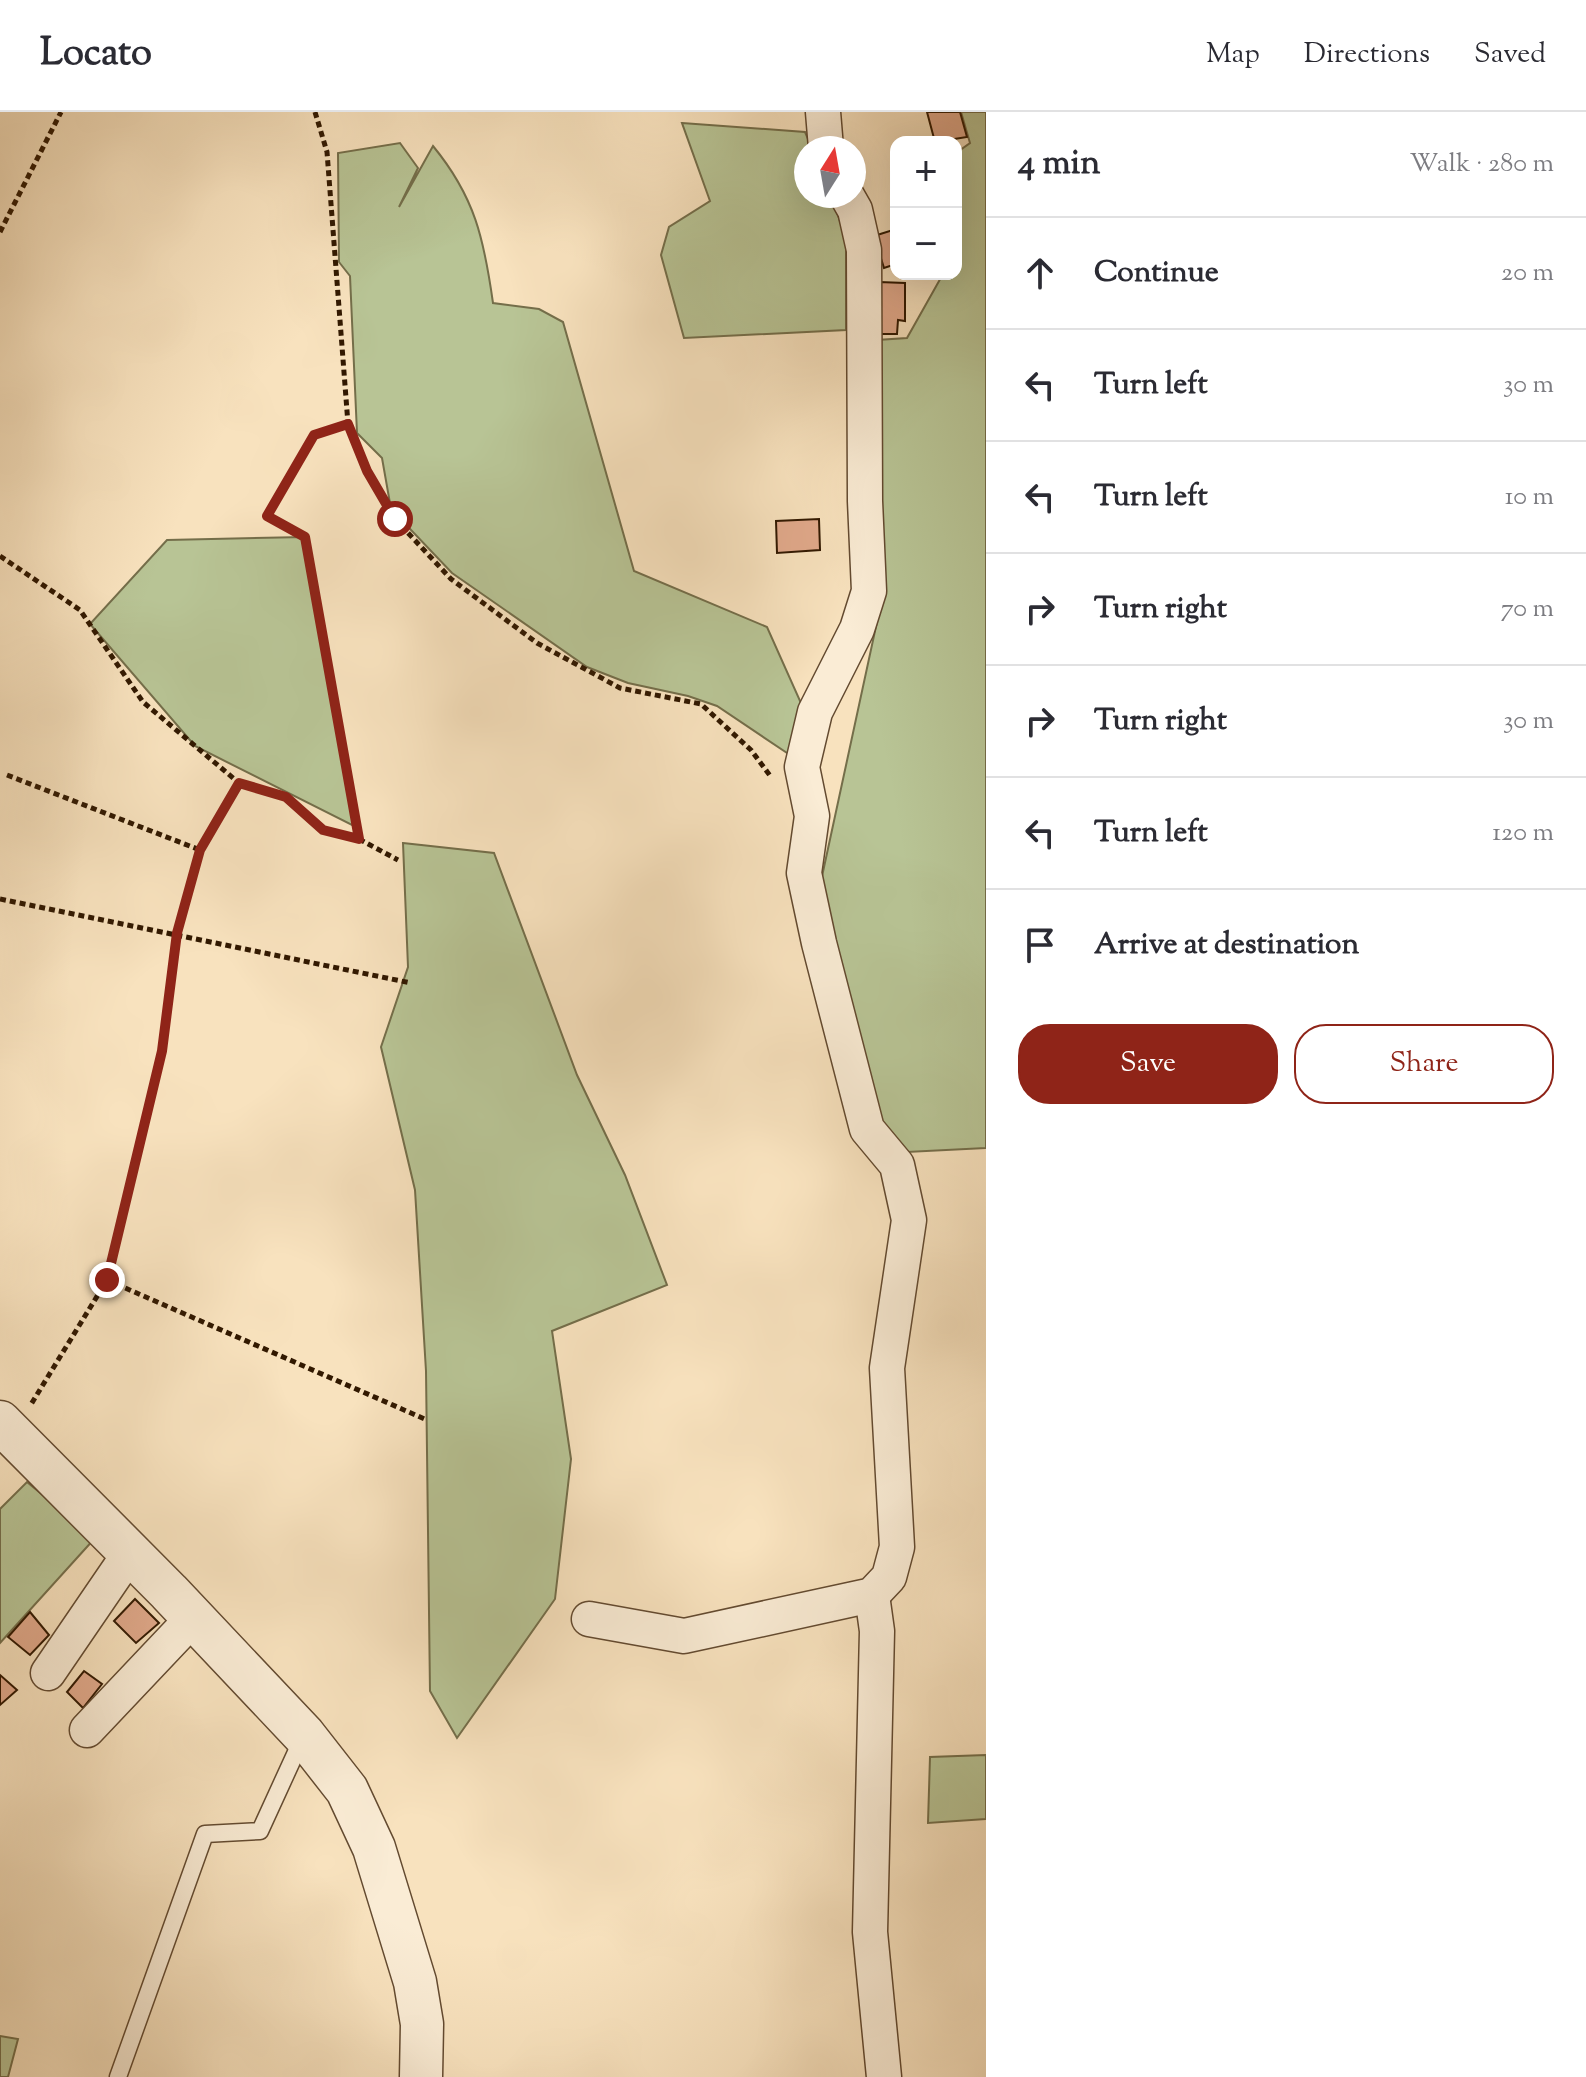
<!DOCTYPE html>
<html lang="en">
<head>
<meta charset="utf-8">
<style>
  body { margin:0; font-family:"Sorts Mill Goudy",serif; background:#f7f7f7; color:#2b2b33 }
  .controls { position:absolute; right:24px; top:24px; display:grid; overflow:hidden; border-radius:16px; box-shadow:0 8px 32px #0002 }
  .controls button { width:72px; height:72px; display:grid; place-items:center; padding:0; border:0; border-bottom:2px solid #e1e1e2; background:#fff; color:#2b2b33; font:40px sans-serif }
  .compass { position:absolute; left:794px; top:24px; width:72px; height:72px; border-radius:50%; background:#fff; box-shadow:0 8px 32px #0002; rotate:11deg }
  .stop { position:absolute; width:24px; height:24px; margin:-18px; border:6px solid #8f2418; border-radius:50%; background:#fff }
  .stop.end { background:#8f2418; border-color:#fff; box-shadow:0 2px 8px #0008 }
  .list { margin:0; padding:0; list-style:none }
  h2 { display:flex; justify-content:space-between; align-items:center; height:104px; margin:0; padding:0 32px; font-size:34px }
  h2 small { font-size:26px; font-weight:400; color:#7c7c81 }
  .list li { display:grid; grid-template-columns:52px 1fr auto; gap:24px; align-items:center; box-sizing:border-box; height:112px; padding:0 32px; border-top:2px solid #e1e1e2 }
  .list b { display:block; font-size:30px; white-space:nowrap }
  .list em { font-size:26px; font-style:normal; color:#7c7c81 }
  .actions { display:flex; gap:16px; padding:24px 32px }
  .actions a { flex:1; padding:18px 0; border:2px solid #8f2418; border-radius:32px; text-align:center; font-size:28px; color:#8f2418 }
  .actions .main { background:#8f2418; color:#fff }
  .icon { flex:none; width:44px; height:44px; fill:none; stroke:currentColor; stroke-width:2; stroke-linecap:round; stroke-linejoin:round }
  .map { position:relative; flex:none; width:986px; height:1965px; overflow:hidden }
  header { display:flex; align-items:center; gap:48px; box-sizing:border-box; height:112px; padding:0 40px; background:#fff; border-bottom:2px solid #e1e1e2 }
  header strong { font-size:38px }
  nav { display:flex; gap:44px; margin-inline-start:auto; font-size:28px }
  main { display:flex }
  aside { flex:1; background:#fff }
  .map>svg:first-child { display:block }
</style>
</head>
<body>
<header>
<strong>Locato</strong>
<nav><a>Map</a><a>Directions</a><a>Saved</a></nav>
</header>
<main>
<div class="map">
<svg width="986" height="1965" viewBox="0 0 986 1965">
  <rect width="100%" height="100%" fill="#f8e2be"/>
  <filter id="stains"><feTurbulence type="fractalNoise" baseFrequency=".0025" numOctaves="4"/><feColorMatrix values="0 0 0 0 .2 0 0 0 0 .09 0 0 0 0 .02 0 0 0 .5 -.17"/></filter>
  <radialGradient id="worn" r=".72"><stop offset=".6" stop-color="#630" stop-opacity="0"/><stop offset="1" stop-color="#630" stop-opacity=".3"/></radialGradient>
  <!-- green -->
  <g fill="#b8c495" stroke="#746e4a" stroke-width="2">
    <path d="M 961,0 L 986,0 L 986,1036 L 887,1041 L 821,769 L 880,496 L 877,228 L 907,226 L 943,162 L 956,162 L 956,41 L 970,31 Z"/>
    <path d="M 682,11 L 805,20 L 812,36 L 806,36 L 806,84 L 831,84 L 846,126 L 846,218 L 684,226 L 661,143 L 669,115 L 710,89 Z"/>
    <path d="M 400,31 L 418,56 L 399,95 L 433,34 C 475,85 484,127 493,191 L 539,197 L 563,210 L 634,459 L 767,515 L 805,600 L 793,645 L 717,594 L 688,584 L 628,571 L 587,555 L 452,461 L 391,397 L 382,346 L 357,321 L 350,164 L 339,150 L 338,41 Z"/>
    <path d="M 305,425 L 356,715 L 195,634 L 90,512 L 167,428 Z"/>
    <path d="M 403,731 L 494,741 L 577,963 L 625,1063 L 667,1173 L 552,1219 L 571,1347 L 555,1487 L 457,1626 L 430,1579 L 426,1259 L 415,1078 L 381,935 L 408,855 Z"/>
    <path d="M 27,1370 L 95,1426 L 0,1531 L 0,1397 Z"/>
    <path d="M 986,1643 L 986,1707 L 928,1711 L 930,1645 Z"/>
    <path d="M 0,1924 L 18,1927 L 8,1965 L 0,1965 Z"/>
  </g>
  <!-- building -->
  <g fill="#e1a98b" stroke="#311800" stroke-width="2">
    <path d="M 927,0 L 960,0 L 967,25 L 935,30 Z"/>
    <path d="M 896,117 L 896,152 L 884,156 L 874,124 Z"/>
    <path d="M 879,170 L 905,171 L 905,209 L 898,208 L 897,222 L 879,222 Z"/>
    <path d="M 819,407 L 820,438 L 777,441 L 776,409 Z"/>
    <path d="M 135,1487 L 159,1511 L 136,1531 L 114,1509 Z"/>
    <path d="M 30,1500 L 49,1523 L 30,1543 L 8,1525 Z"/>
    <path d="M 84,1559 L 102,1572 L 83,1596 L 67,1580 Z"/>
    <path d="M 0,1563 L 17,1578 L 0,1593 Z"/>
  </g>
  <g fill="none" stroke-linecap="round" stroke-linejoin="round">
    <!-- service casing -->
    <g stroke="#634a30" stroke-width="19">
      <path id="service" d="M 118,1965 L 205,1722 L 260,1719 L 303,1625"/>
    </g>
    <!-- minor casing -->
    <g stroke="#634a30" stroke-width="37">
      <g id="minor">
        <path d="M 823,0 L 826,36"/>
        <path d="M 872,1483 L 877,1519 L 870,1820 L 884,1965"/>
        <path d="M 589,1507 L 684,1524 L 872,1483 L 889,1465 L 897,1435 L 887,1256 L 909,1108 L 897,1053 L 867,1017 L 819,831 L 804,761 L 812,704 L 802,655 L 815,600 L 857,517 L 869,479 L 865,389 L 864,138 L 855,98 L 847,84"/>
        <path d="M 48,1561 L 130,1441"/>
        <path d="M 87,1618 L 193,1506"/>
      </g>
    </g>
    <!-- tertiary casing -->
    <g stroke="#634a30" stroke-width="45">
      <path id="tertiary" d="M 0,1310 L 169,1480 L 304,1623 L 347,1678 L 374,1736 L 415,1870 L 422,1912 L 421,1965"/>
    </g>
    <!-- path -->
    <g stroke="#311800" stroke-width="5" stroke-dasharray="6 4" stroke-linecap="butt">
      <path d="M 315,0 L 327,40 L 348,312 L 367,359 L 395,407 L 451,467 L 537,531 L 620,576 L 701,592 L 751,638 L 771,665"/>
      <path d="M 0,120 L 61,0"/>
      <path d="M 0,444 L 80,498 L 143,590 L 239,671 L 200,738 L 177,821 L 162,939 L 107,1168 L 30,1294"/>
      <path d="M 7,663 L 200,738"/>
      <path d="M 239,671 L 286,685 L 323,718 L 359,727 L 305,425 L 267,404 L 314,323 L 348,312"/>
      <path d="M 359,727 L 398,748"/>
      <path d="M 0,787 L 411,871"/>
      <path d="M 107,1168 L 427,1308"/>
    </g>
    <!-- service -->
    <use href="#service" stroke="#faecd5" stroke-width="16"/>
    <!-- minor -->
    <use href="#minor" stroke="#faecd5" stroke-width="34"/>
    <!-- tertiary -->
    <use href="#tertiary" stroke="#faecd5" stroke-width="42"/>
  </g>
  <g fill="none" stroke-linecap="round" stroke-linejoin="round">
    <!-- route -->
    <path stroke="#8f2418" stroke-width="10" d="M 107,1168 L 162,939 L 177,821 L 200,738 L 239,671 L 286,685 L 323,718 L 359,727 L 305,425 L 267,404 L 314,323 L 348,312 L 367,359 L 395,407"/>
  </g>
  <rect width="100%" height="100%" filter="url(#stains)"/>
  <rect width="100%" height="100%" fill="url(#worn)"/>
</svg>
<div class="controls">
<button>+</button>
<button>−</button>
</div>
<svg class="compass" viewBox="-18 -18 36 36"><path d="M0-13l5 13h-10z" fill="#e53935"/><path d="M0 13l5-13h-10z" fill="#7c7c81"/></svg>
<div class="stop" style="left:395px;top:407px"></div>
<div class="stop end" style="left:107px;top:1168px"></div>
</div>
<aside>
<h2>4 min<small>Walk · 280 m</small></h2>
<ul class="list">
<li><svg class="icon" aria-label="ahead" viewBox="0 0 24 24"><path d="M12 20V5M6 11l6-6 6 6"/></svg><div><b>Continue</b></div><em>20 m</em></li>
<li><svg class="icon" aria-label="left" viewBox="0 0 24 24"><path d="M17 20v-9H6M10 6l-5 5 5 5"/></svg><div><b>Turn left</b></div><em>30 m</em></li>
<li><svg class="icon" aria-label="left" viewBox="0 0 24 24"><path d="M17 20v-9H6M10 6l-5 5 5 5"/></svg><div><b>Turn left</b></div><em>10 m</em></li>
<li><svg class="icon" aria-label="right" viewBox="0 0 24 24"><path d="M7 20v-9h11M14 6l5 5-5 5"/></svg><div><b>Turn right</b></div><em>70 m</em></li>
<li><svg class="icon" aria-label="right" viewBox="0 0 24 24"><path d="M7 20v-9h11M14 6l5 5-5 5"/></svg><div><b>Turn right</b></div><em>30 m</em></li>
<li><svg class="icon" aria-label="left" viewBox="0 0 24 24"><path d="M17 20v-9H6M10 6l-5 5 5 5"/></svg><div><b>Turn left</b></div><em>120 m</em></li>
<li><svg class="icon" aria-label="arrive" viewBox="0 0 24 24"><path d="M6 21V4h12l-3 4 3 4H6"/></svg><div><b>Arrive at destination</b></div></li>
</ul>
<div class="actions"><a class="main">Save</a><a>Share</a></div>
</aside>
</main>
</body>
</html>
